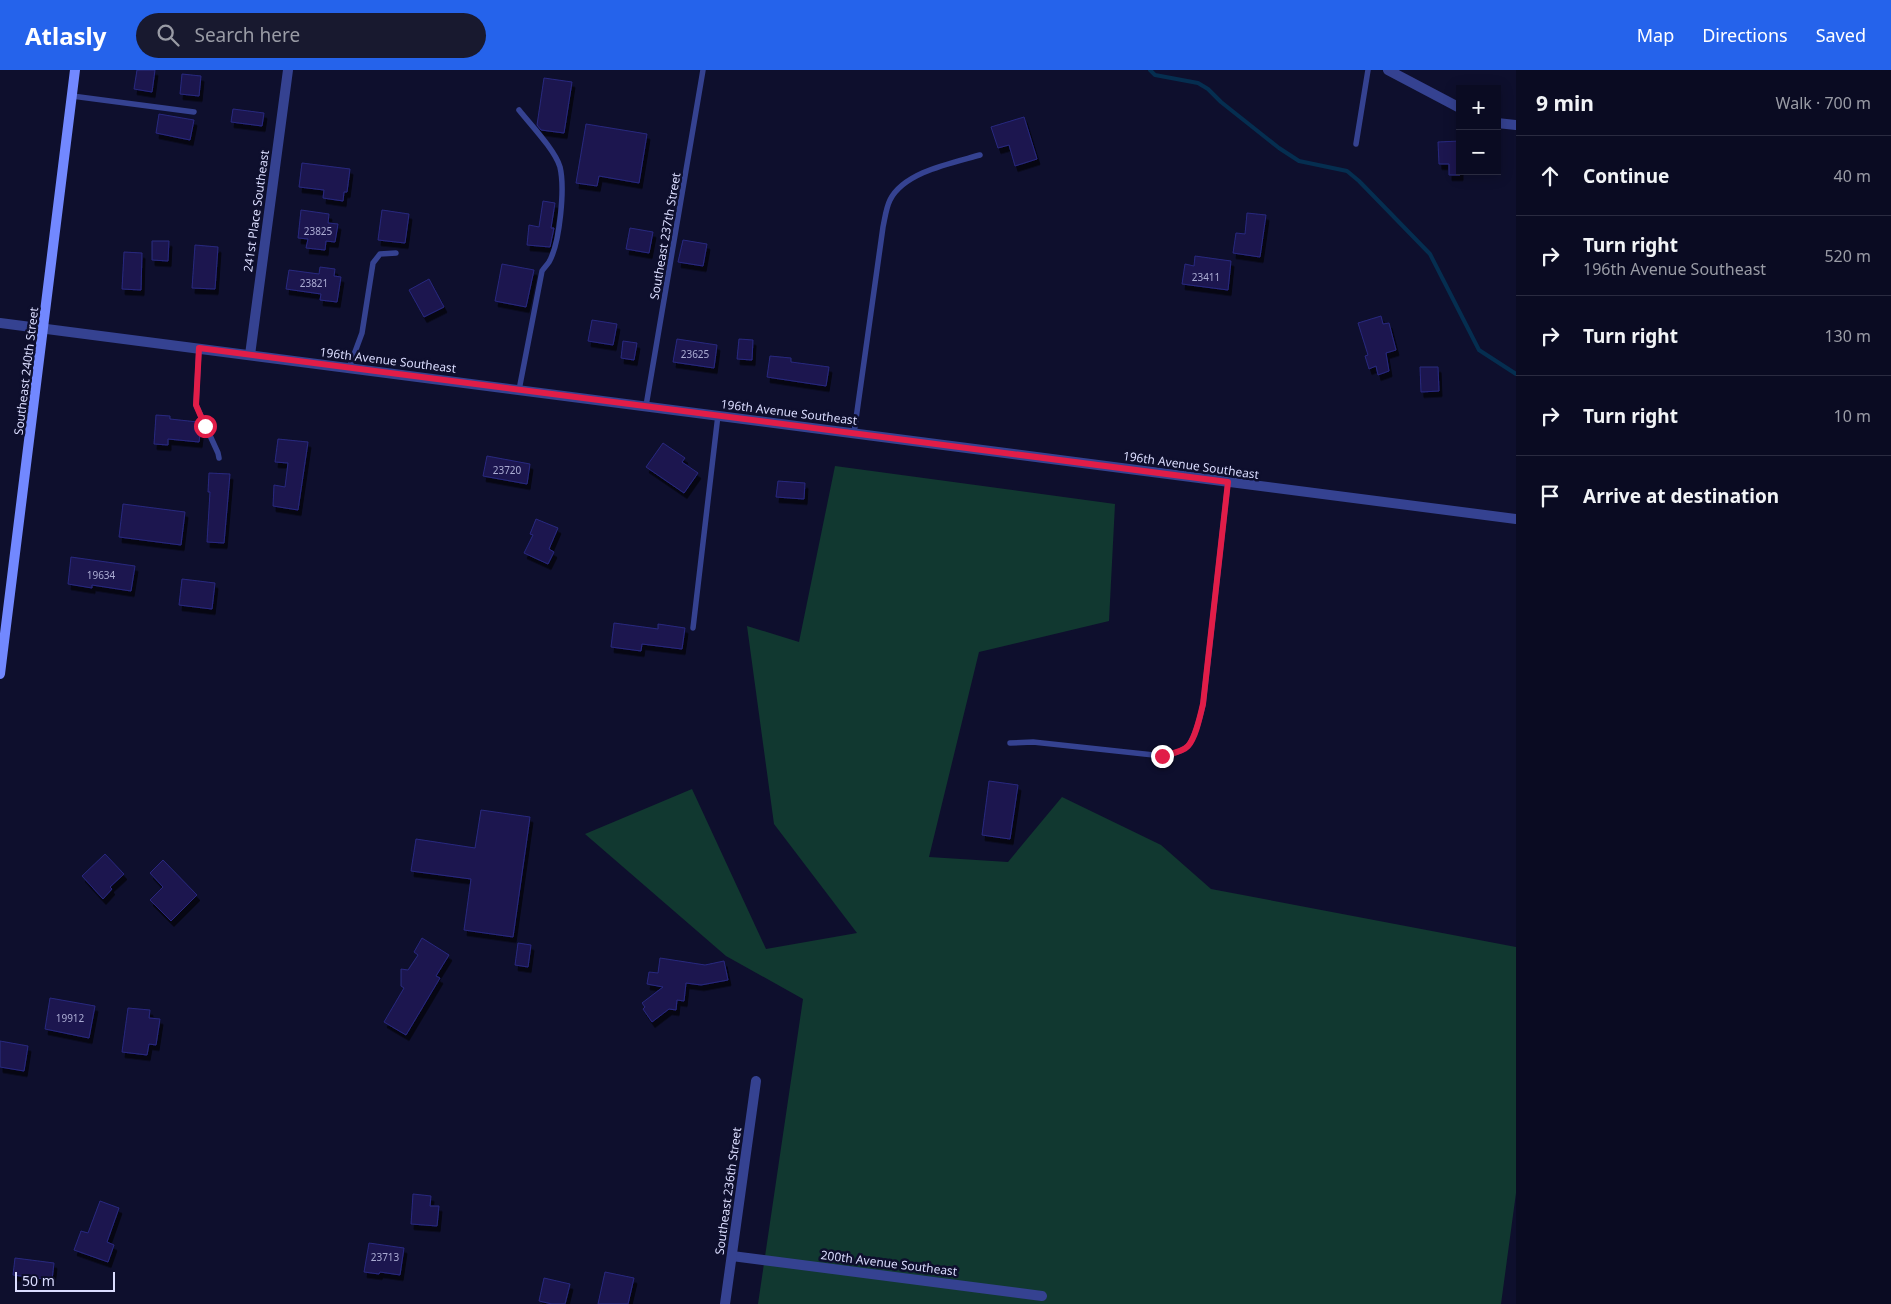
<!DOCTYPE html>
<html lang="en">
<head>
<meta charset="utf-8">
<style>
  body { margin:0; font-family:"Noto Sans",sans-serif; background:#18192f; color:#f1f3f6 }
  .controls { position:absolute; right:15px; top:15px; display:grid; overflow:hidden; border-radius:0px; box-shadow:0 2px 12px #0003 }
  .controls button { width:45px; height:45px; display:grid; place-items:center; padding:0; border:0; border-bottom:1px solid #2a2b40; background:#0a0b22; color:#f1f3f6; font:25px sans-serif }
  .scale { position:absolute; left:15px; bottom:12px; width:100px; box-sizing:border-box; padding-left:5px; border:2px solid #dbddff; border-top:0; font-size:14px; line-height:18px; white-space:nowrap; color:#dbddff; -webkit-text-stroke:4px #0e0f2d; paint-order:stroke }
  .stop { position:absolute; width:15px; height:15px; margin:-11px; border:4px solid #e11d48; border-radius:50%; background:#fff }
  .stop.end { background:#e11d48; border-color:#fff; box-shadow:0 1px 5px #0008 }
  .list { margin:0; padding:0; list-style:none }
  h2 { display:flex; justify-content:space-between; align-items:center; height:65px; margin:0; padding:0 20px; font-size:21px }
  h2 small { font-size:16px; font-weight:400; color:#999ba5 }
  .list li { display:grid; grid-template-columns:32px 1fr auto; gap:15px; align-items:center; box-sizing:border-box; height:80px; padding:0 20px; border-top:1px solid #2a2b40 }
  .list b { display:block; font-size:19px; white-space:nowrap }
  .list p { margin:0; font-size:16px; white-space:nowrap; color:#999ba5 }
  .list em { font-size:16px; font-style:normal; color:#999ba5 }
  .icon { flex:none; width:28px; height:28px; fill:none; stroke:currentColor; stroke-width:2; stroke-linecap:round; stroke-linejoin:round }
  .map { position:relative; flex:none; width:1516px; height:1234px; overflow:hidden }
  header { display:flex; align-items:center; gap:30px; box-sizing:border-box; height:70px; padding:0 25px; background:#2563eb; color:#fff }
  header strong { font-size:24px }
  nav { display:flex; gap:28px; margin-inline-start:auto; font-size:18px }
  .search { width:350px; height:45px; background:#18192f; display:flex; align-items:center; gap:12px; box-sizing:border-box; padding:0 18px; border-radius:28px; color:#999ba5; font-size:19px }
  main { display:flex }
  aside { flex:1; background:#0a0b22 }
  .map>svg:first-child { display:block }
</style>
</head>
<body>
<header>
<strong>Atlasly</strong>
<div class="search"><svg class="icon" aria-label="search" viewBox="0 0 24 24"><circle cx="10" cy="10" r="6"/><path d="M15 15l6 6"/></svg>Search here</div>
<nav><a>Map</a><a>Directions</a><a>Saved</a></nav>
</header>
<main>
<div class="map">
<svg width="1516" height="1234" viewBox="0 0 1516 1234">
  <defs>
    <filter id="shadow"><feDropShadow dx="3" dy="5.5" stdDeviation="0" flood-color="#0009"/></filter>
  </defs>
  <rect width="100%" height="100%" fill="#0e0f2d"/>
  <!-- green -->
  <path fill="#113830" d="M 835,396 L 1115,434 L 1109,551 L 979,582 L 929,787 L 1008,792 L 1062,727 L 1161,775 L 1211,819 L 1516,877 L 1516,1123 L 1501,1234 L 758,1234 L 803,929 L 726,886 L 585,764 L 692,719 L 766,879 L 857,863 L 774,754 L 747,556 L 799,572 Z"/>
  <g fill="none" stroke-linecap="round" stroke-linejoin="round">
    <!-- stream -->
    <path stroke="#052e50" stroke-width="4" d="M 1150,0 L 1155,5 L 1198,13 L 1208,19 L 1221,32 L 1279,78 L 1299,91 L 1347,101 L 1359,111 L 1430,184 L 1479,280 L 1516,304"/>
  </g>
  <!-- building -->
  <g fill="#1a1850" stroke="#29287f" filter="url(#shadow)">
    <path d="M 137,0 L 155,0 L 152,22 L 134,19 Z"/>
    <path d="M 182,4 L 201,6 L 199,26 L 180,24 Z"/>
    <path d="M 544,8 L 572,12 L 564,63 L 541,60 L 537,55 Z"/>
    <path d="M 233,39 L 264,43 L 262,56 L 231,52 Z"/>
    <path d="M 159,44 L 194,50 L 190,70 L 156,63 Z"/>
    <path d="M 1024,47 L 1037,89 L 1015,96 L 1009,75 L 998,78 L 991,57 Z"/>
    <path d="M 586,54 L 647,64 L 639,113 L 599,106 L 597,116 L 576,113 Z"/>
    <path d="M 1460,71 L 1460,105 L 1449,105 L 1449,94 L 1439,94 L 1438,72 Z"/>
    <path d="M 302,93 L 350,99 L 347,122 L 344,122 L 343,131 L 323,128 L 324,120 L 299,117 Z"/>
    <path d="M 543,131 L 555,133 L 551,158 L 554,158 L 550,177 L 527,175 L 529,155 L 539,157 Z"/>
    <path d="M 301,140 L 329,144 L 328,153 L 338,154 L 335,172 L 326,171 L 325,180 L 306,178 L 308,169 L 298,168 Z"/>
    <path d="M 382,140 L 409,144 L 405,173 L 378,170 Z"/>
    <path d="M 1247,143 L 1266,145 L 1260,187 L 1233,183 L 1236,163 L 1245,164 Z"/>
    <path d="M 630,158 L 653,162 L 649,183 L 626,179 Z"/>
    <path d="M 683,170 L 707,174 L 703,196 L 678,192 Z"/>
    <path d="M 152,171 L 169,171 L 168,191 L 152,190 Z"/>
    <path d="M 195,175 L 218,177 L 215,219 L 192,218 Z"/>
    <path d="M 124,182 L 142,183 L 141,220 L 122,219 Z"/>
    <path d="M 1195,186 L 1231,191 L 1228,220 L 1182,214 L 1185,194 L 1194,196 Z"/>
    <path d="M 502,194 L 534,200 L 526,237 L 495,231 Z"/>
    <path d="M 320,197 L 335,199 L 334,206 L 341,207 L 337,232 L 320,230 L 321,224 L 286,219 L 289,200 L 319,204 Z"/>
    <path d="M 429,209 L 444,237 L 424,247 L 409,220 Z"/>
    <path d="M 1381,246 L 1383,254 L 1389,253 L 1396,280 L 1386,283 L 1389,301 L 1378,305 L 1376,296 L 1369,299 L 1365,286 L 1368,285 L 1358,253 Z"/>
    <path d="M 592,250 L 617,254 L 613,275 L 588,271 Z"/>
    <path d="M 677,269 L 717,275 L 714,298 L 673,292 Z"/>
    <path d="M 739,269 L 753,270 L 752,290 L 737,289 Z"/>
    <path d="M 623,271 L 637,273 L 634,290 L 621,288 Z"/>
    <path d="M 770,286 L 791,288 L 791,292 L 829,297 L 826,316 L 767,307 Z"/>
    <path d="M 1420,297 L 1438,297 L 1439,321 L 1421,322 Z"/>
    <path d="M 156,345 L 170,346 L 170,349 L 198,352 L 201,357 L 199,372 L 168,369 L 168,375 L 154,374 Z"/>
    <path d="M 278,369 L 308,372 L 298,440 L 273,436 L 274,415 L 285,417 L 288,393 L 275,392 Z"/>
    <path d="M 663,373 L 685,388 L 682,392 L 698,403 L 684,423 L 646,397 Z"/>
    <path d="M 487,386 L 530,394 L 527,414 L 483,406 Z"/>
    <path d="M 209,403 L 230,404 L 224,473 L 207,472 L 210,422 L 208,422 Z"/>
    <path d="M 778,411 L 805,413 L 804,429 L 776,427 Z"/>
    <path d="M 123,434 L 185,442 L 181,475 L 119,467 Z"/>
    <path d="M 536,449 L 558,458 L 549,479 L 554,482 L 548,494 L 524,483 L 533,465 L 530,464 Z"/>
    <path d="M 71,487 L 135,496 L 131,521 L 92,515 L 92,518 L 68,514 Z"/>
    <path d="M 182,509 L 215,513 L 212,539 L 179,535 Z"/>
    <path d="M 614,553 L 658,559 L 658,554 L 685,558 L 682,579 L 642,574 L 641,581 L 611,577 Z"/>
    <path d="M 989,711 L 1018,715 L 1010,769 L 982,765 Z"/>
    <path d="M 481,740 L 530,747 L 513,867 L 464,860 L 471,809 L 411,801 L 416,769 L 475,778 Z"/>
    <path d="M 105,784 L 124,804 L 110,817 L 112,819 L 103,829 L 82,806 Z"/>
    <path d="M 163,790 L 197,825 L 171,851 L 150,830 L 163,817 L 150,803 Z"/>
    <path d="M 422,868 L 449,885 L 436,906 L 440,908 L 406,965 L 384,952 L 404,918 L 401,916 L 401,899 L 408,900 L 418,885 L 414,882 Z"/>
    <path d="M 518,873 L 531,875 L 528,897 L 515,895 Z"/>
    <path d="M 660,888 L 705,895 L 724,891 L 728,910 L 701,915 L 686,913 L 684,931 L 677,930 L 676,940 L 669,939 L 652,952 L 643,939 L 645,937 L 642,933 L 663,917 L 647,914 L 649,902 L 658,903 Z"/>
    <path d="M 50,928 L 95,936 L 89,968 L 45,959 Z"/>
    <path d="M 128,938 L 150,940 L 149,948 L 160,949 L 156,975 L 149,974 L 147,985 L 122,982 Z"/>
    <path d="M 0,971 L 28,976 L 24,1001 L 0,997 Z"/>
    <path d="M 413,1124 L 431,1126 L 430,1136 L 439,1136 L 437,1156 L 411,1154 Z"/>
    <path d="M 100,1131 L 119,1138 L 107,1172 L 114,1175 L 108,1192 L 74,1180 L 81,1161 L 88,1163 Z"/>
    <path d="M 369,1173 L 404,1178 L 400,1205 L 380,1202 L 379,1204 L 364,1202 Z"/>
    <path d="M 15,1188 L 54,1193 L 52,1210 L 13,1205 Z"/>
    <path d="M 605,1202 L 634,1208 L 628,1234 L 598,1234 Z"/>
    <path d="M 544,1208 L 570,1214 L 565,1234 L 552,1234 L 539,1231 Z"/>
  </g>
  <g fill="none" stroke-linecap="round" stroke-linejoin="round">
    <!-- lane -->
    <g stroke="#354291" stroke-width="5.5">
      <path d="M 72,26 L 194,42"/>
      <path d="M 519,40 C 530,54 555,80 560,97 C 565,118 560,173 549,192 C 547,195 544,198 542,201 L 519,320"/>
      <path d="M 1356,74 L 1368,0"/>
      <path d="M 199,278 L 196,335 L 218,383 L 219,388"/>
      <path d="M 349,298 L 362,263 L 373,193 L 380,184 L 396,183"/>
      <path d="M 646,336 L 703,0"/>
      <path d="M 854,363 L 883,157 C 885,148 886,138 890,130 C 904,102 952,93 980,85"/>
      <path d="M 693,558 L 718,345"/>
      <path d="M 1010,673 L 1033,672 L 1163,686 C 1170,684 1183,682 1188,676 C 1196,667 1200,646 1203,635 L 1228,412"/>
    </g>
    <!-- street -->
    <g stroke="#354291" stroke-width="10">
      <path d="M 1388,0 L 1460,38"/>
      <path d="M 1497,53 L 1516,55"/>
      <path d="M 0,253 L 1516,449"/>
      <path d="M 250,285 L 288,0"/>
      <path d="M 732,1186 L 1042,1226"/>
      <path d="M 725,1234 L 756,1011"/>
    </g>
    <!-- secondary -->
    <path stroke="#7288ff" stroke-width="10" d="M 0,604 L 75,0"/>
  </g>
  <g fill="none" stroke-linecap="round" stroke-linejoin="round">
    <!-- route -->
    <path stroke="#e11d48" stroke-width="6" d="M 205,356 L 196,335 L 199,278 L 1228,412 L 1203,634 C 1200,646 1196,667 1188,676 C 1183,682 1170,684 1162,686"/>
  </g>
  <g text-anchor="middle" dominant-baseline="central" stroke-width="5" stroke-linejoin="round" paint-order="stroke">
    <!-- number labels -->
    <g font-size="10" fill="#abacd3">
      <text x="318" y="161">23825</text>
      <text x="1206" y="207">23411</text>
      <text x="314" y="213">23821</text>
      <text x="695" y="284">23625</text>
      <text x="507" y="400">23720</text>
      <text x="101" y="505">19634</text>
      <text x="70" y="948">19912</text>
      <text x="385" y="1187">23713</text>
    </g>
    <!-- street labels -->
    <g font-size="12" fill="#dbddff" stroke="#0e0f2d">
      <text transform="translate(256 141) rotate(-82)">241st Place Southeast</text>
      <text transform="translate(665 166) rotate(-80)">Southeast 237th Street</text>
      <text transform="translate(388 290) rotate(7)">196th Avenue Southeast</text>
      <text transform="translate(26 301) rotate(-83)">Southeast 240th Street</text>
      <text transform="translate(789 342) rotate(7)">196th Avenue Southeast</text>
      <text transform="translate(1191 395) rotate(8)">196th Avenue Southeast</text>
      <text transform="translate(728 1121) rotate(-82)">Southeast 236th Street</text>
      <text transform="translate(889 1193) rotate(7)">200th Avenue Southeast</text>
    </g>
  </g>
</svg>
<div class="controls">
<button>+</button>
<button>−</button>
</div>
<div class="scale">50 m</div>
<div class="stop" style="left:205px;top:356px"></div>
<div class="stop end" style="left:1162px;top:686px"></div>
</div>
<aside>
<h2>9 min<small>Walk · 700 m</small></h2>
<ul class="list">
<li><svg class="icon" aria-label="ahead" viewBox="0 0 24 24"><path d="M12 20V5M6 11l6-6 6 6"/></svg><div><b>Continue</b></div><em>40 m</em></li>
<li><svg class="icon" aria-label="right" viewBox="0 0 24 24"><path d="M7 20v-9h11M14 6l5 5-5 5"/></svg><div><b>Turn right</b><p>196th Avenue Southeast</p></div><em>520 m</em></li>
<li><svg class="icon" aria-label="right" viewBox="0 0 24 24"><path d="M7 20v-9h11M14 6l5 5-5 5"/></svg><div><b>Turn right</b></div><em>130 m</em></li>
<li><svg class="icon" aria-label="right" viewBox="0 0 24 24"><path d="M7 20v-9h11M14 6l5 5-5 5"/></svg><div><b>Turn right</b></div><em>10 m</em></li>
<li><svg class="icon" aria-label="arrive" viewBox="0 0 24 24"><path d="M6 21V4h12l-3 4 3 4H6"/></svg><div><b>Arrive at destination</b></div></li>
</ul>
</aside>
</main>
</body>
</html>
